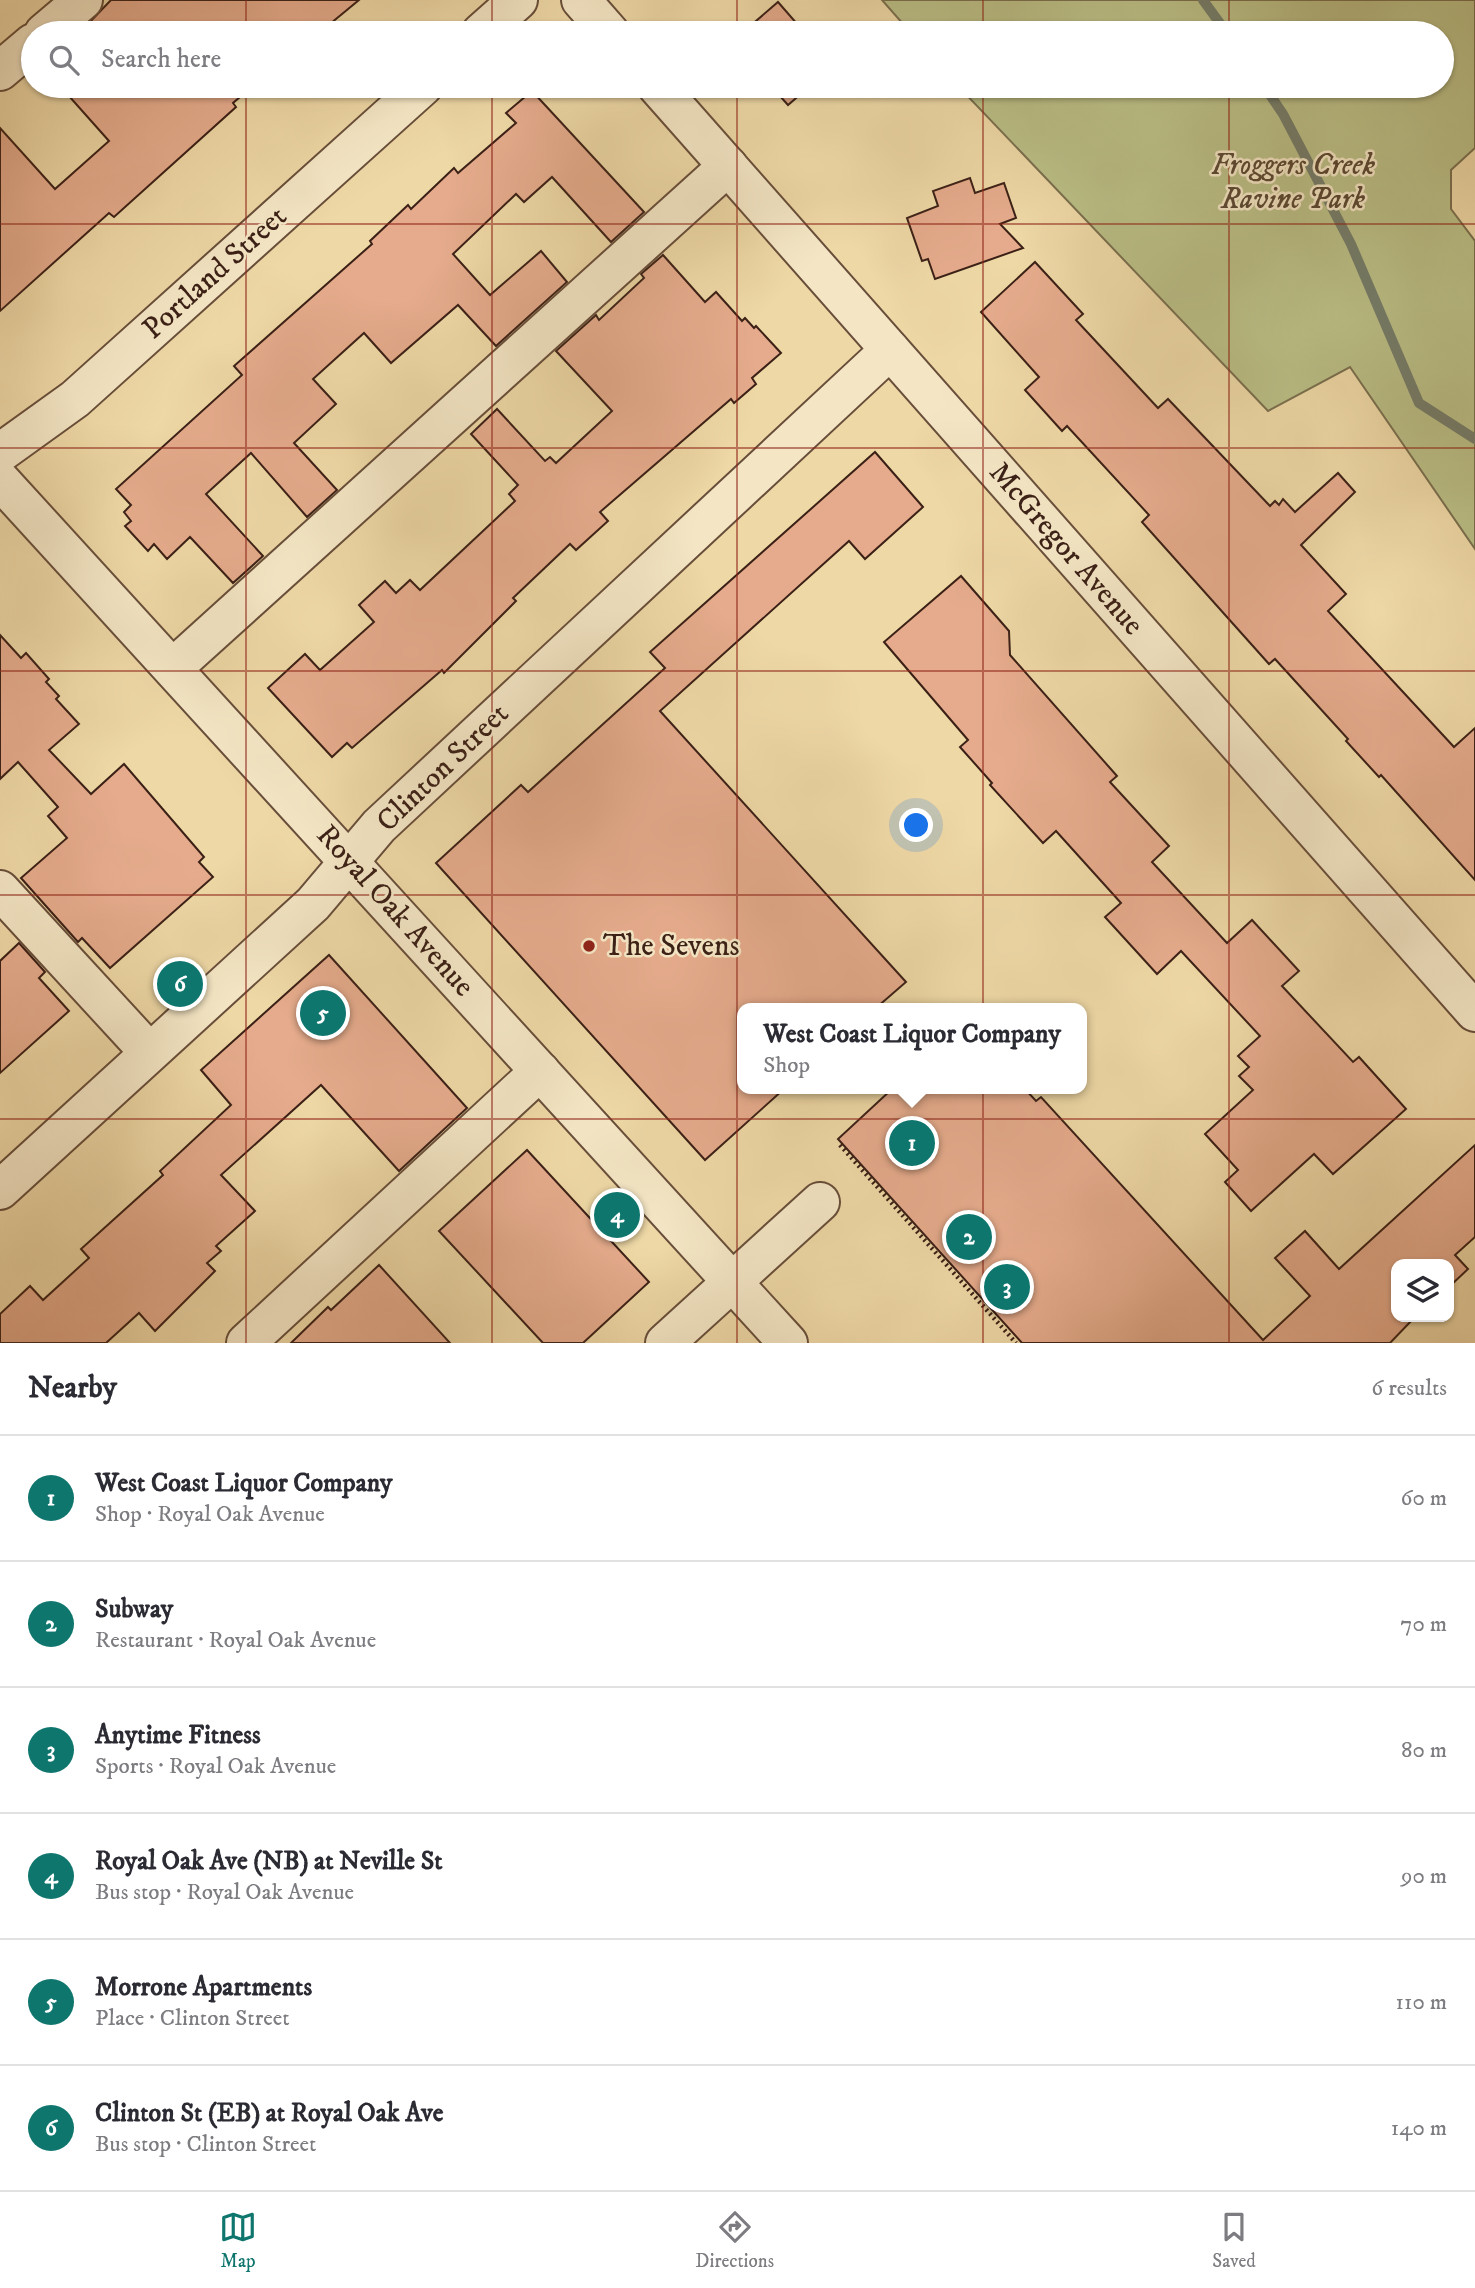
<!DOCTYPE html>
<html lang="en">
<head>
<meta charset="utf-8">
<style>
  body { margin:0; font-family:"IM FELL DW Pica",serif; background:#f7f7f7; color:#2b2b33 }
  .controls { position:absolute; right:21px; bottom:21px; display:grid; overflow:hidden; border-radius:14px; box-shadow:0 2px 5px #0004 }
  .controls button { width:63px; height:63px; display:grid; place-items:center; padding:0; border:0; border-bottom:2px solid #e1e1e2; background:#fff; color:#2b2b33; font:35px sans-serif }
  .you { position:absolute; left:917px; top:826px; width:24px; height:24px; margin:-18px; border:5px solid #fff; border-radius:50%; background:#1a73e8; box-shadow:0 0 0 10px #1a73e833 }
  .badge { display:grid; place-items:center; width:46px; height:46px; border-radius:50%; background:#0f766e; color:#fff; font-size:23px; font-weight:700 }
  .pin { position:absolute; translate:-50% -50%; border:4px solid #fff; box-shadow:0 2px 7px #0006 }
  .popup { position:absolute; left:737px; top:1003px; width:350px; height:91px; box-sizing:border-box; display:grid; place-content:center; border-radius:14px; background:#fff; filter:drop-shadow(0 2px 5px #0005); font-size:23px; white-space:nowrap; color:#7c7c81 }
  .popup b { font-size:26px; color:#2b2b33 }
  .popup::after { content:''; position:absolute; left:50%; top:100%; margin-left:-14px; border:14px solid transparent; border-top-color:#fff }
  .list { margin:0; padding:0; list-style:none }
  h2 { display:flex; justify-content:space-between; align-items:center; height:91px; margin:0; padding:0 28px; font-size:30px }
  h2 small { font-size:23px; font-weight:400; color:#7c7c81 }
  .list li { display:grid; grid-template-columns:46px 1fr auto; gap:21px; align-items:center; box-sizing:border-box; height:126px; padding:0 28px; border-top:2px solid #e1e1e2 }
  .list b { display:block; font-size:26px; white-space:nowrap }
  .list p { margin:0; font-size:23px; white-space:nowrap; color:#7c7c81 }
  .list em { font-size:23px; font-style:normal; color:#7c7c81 }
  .icon { flex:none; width:38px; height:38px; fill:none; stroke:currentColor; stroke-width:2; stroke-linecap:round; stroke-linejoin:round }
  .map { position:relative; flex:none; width:1475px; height:1343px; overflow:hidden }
  .search { position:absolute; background:#fff; box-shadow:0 2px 5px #0004; left:21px; right:21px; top:21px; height:77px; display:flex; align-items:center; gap:18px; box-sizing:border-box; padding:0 24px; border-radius:38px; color:#7c7c81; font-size:26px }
  .sheet { height:847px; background:#fff }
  nav { display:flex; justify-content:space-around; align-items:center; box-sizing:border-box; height:98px; border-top:2px solid #e1e1e2; background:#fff; font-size:19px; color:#7c7c81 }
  nav a { display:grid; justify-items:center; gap:4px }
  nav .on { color:#0f766e }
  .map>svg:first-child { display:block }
</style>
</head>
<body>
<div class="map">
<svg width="1475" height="1343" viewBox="0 0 1475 1343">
  <rect width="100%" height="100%" fill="#eed8a6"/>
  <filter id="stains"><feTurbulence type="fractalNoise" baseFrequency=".00286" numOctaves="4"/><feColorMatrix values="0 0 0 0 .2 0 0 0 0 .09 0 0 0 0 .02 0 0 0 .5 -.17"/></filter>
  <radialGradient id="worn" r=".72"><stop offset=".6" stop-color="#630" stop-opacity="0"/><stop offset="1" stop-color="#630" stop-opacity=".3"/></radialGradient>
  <!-- green -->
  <path fill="#babe86" stroke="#7a6f4e" stroke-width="2" d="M 882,0 L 1475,0 L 1475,148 L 1451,170 L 1451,209 L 1475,241 L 1475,549 L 1350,367 L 1268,411 L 958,86 L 1442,86 L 1442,33 L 911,33 Z"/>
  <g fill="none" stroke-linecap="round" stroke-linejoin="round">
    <!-- stream -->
    <g stroke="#757d6a" stroke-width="10">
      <path d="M 1203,0 L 1227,33"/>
      <path d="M 1264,86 L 1283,114 L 1351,244 L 1419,403 L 1475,439"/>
    </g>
  </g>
  <!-- building -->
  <g fill="#e5ab8c" stroke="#3b2016" stroke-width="2">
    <path d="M 111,0 L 359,0 L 319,33 L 91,33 L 85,27 Z"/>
    <path d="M 778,2 L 805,33 L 742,33 Z"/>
    <path d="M 60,86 L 253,86 L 233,103 L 236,107 L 114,217 L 109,213 L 0,311 L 0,128 L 55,189 L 109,141 Z"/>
    <path d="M 771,86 L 810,86 L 788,105 Z"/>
    <path d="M 532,91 L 644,212 L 611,242 L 552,177 L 524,202 L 516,194 L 453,254 L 490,295 L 541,251 L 567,282 L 496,346 L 458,305 L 391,363 L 364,333 L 313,379 L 336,404 L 294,443 L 337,490 L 307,517 L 251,453 L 206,494 L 263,556 L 233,583 L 190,537 L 167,559 L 154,544 L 148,551 L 125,526 L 131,521 L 124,512 L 131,505 L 116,489 L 242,375 L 234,366 L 372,244 L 370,241 L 408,205 L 411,209 L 454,168 L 458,173 L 516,123 L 506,113 Z"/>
    <path d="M 970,178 L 975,193 L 1004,183 L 1016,218 L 1000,224 L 1023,248 L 935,279 L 928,259 L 922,261 L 907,218 L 938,206 L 933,191 Z"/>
    <path d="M 663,255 L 705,302 L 716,292 L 742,321 L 745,318 L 754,328 L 756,326 L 781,353 L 752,378 L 756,384 L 734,403 L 731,399 L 600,512 L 608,521 L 576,550 L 570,544 L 513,598 L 516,601 L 444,673 L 442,670 L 352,748 L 347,743 L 332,757 L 268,688 L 305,654 L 320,670 L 374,622 L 359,605 L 385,581 L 396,593 L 410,580 L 420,590 L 515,501 L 509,494 L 518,485 L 471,434 L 497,409 L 545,461 L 550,457 L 556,463 L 612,411 L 556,351 L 596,315 L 599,320 L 644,278 L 641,274 Z"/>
    <path d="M 1035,262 L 1083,314 L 1076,320 L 1158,408 L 1168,399 L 1270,506 L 1275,501 L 1279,505 L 1283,499 L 1295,512 L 1338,473 L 1355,492 L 1301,545 L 1346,594 L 1328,611 L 1454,747 L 1475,728 L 1475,880 L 1381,775 L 1379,777 L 1346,741 L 1348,739 L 1275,659 L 1269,664 L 1142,522 L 1149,515 L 1067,426 L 1062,431 L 1025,390 L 1039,377 L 981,312 Z"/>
    <path d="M 875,452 L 923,507 L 865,559 L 849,541 L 660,711 L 906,982 L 876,1008 L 742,1008 L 742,1089 L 784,1089 L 705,1160 L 436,863 L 521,785 L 528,792 L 665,668 L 650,652 Z"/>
    <path d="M 961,576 L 1009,631 L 1010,655 L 1117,776 L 1110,782 L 1169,846 L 1152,862 L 1227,943 L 1252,920 L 1299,971 L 1282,986 L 1353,1062 L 1359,1057 L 1406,1109 L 1333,1174 L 1314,1154 L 1251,1211 L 1225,1182 L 1238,1170 L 1205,1134 L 1253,1090 L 1239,1076 L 1249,1067 L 1238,1056 L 1260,1036 L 1181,951 L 1157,974 L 1105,917 L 1121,903 L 1056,831 L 1043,843 L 990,785 L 992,783 L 960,747 L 968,740 L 884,642 Z"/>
    <path d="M 0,635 L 21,658 L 26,653 L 49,679 L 46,682 L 59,696 L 56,699 L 79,724 L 49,750 L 91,794 L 124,764 L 204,857 L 199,862 L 213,877 L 110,968 L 82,938 L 78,942 L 21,878 L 67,838 L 48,816 L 58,807 L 18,762 L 0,779 Z"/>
    <path d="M 19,943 L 45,972 L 39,978 L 69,1011 L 0,1073 L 0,961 Z"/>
    <path d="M 329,955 L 467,1108 L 399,1171 L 321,1085 L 221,1175 L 255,1211 L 216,1246 L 221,1251 L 207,1263 L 215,1271 L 155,1331 L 139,1313 L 106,1343 L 0,1343 L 0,1314 L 30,1286 L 43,1300 L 89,1258 L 81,1249 L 163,1175 L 160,1171 L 231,1105 L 201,1070 Z"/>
    <path d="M 892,1089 L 1025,1089 L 1036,1101 L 1041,1097 L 1263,1340 L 1310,1296 L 1275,1258 L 1305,1231 L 1339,1269 L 1475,1145 L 1475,1237 L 1455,1255 L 1468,1269 L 1449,1287 L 1449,1264 L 1396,1264 L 1396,1317 L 1415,1317 L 1390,1343 L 1022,1343 L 838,1139 Z"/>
    <path d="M 527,1150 L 649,1282 L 583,1343 L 543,1343 L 439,1231 Z"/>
    <path d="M 379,1265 L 450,1343 L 291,1343 L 328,1307 L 331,1310 Z"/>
  </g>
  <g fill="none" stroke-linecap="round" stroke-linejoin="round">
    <!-- minor casing -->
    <g stroke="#684e3a" stroke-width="42">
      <g id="minor">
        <path d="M 581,0 L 610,33"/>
        <path d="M 44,33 L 83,0"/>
        <path d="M 481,33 L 518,0"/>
        <path d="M 0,71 L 33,43"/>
        <path d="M 657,86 L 1475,1012"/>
        <path d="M 0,453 L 75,399 L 423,86"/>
        <path d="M 0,480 L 788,1343"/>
        <path d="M 174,667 L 728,166"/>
        <path d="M 0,890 L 149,1052"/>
        <path d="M 0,1190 L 313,904 L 379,826 L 890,350"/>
        <path d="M 246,1343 L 540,1071"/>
        <path d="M 665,1343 L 820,1202"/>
      </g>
    </g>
    <!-- path -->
    <path stroke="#3b2016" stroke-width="4.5" stroke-dasharray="2 3.5" stroke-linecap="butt" d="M 840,1145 L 1016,1343"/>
    <!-- minor -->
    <use href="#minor" stroke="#f4e6c5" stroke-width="38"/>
  </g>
  <!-- grid -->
  <path fill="none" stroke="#8f2418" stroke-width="2" stroke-opacity="0.55" d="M 246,0 L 246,33M 492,0 L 492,33M 737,0 L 737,33M 983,0 L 983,33M 1229,0 L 1229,33M 246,86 L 246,1343M 492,86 L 492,1343M 737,86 L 737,1343M 983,86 L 983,1343M 1229,86 L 1229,1343M 0,224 L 1475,224M 0,448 L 1475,448M 0,671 L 1475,671M 0,895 L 1475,895M 0,1119 L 1475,1119"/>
  <!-- markers -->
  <circle fill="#8f2418" stroke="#f4e6c5" stroke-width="2.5" cx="589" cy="946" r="7"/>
  <g text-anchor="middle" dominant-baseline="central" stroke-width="5" stroke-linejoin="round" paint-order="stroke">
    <!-- park labels -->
    <g font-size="30" font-style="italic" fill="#5b4832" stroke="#f4e6c5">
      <text x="1293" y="165">Froggers Creek<tspan x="1293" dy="34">Ravine Park</tspan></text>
    </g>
    <!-- street labels -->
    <g font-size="30" fill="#3b2016" stroke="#f4e6c5">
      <text transform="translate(215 273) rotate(-42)">Portland Street</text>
      <text transform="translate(1066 549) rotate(49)">McGregor Avenue</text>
      <text transform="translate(443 768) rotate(-44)">Clinton Street</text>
      <text transform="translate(395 911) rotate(48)">Royal Oak Avenue</text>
    </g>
    <!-- poi labels -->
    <g font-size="30" fill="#3b2016" stroke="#f4e6c5" text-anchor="start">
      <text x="603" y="946">The Sevens</text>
    </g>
  </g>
  <rect width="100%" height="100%" filter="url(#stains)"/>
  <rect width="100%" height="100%" fill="url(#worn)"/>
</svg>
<div class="controls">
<button><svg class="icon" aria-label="layers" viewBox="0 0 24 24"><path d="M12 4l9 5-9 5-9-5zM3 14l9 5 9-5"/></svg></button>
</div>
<div class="you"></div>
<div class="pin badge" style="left:912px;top:1143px">1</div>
<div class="popup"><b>West Coast Liquor Company</b>Shop</div>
<div class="pin badge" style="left:969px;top:1237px">2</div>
<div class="pin badge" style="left:1007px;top:1287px">3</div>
<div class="pin badge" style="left:617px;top:1215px">4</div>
<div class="pin badge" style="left:323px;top:1013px">5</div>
<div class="pin badge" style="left:180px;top:984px">6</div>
<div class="search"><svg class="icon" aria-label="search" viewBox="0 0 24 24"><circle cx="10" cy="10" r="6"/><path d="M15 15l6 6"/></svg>Search here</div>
</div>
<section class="sheet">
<h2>Nearby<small>6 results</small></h2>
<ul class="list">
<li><span class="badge">1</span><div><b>West Coast Liquor Company</b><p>Shop · Royal Oak Avenue</p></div><em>60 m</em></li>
<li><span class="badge">2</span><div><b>Subway</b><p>Restaurant · Royal Oak Avenue</p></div><em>70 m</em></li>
<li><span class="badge">3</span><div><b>Anytime Fitness</b><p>Sports · Royal Oak Avenue</p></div><em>80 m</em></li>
<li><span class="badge">4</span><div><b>Royal Oak Ave (NB) at Neville St</b><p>Bus stop · Royal Oak Avenue</p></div><em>90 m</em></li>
<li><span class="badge">5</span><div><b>Morrone Apartments</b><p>Place · Clinton Street</p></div><em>110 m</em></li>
<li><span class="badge">6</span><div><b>Clinton St (EB) at Royal Oak Ave</b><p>Bus stop · Clinton Street</p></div><em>140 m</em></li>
</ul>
</section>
<nav>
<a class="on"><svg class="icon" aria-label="map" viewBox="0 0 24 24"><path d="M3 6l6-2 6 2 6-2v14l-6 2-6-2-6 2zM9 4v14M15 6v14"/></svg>Map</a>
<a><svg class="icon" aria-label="directions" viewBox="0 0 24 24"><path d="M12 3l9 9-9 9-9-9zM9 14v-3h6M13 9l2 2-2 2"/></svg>Directions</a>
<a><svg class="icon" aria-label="saved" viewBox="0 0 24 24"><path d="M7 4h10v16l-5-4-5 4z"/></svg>Saved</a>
</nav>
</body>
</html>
